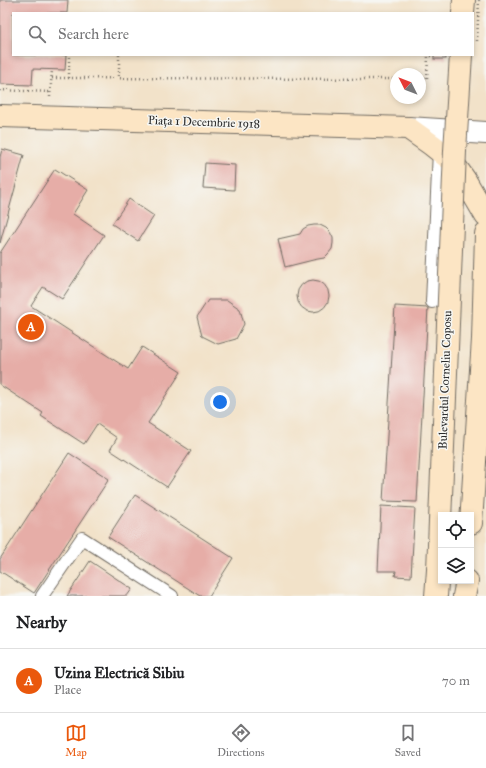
<!DOCTYPE html>
<html lang="en">
<head>
<meta charset="utf-8">
<style>
  body { margin:0; font-family:"IM FELL Great Primer",serif; background:#f2f2f2; color:#202124 }
  .controls { position:absolute; right:12px; bottom:12px; display:grid; overflow:hidden; border-radius:0px; box-shadow:0 2px 6px #0003 }
  .controls button { width:36px; height:36px; display:grid; place-items:center; padding:0; border:0; border-bottom:1px solid #e0e0e0; background:#fff; color:#202124; font:20px sans-serif }
  .compass { position:absolute; left:390px; top:68px; width:36px; height:36px; border-radius:50%; background:#fff; box-shadow:0 2px 6px #0003; rotate:312deg }
  .you { position:absolute; left:220px; top:402px; width:14px; height:14px; margin:-10px; border:3px solid #fff; border-radius:50%; background:#1a73e8; box-shadow:0 0 0 6px #1a73e833 }
  .badge { display:grid; place-items:center; width:26px; height:26px; border-radius:50%; background:#ea580c; color:#fff; font-size:13px; font-weight:700 }
  .pin { position:absolute; translate:-50% -50%; border:2px solid #fff; box-shadow:0 1px 4px #0006 }
  .list { margin:0; padding:0; list-style:none }
  h2 { display:flex; justify-content:space-between; align-items:center; height:52px; margin:0; padding:0 16px; font-size:17px }
  h2 small { font-size:13px; font-weight:400; color:#757577 }
  .list li { display:grid; grid-template-columns:26px 1fr auto; gap:12px; align-items:center; box-sizing:border-box; height:64px; padding:0 16px; border-top:1px solid #e0e0e0 }
  .list b { display:block; font-size:15px; white-space:nowrap }
  .list p { margin:0; font-size:13px; white-space:nowrap; color:#757577 }
  .list em { font-size:13px; font-style:normal; color:#757577 }
  .icon { flex:none; width:22px; height:22px; fill:none; stroke:currentColor; stroke-width:2; stroke-linecap:round; stroke-linejoin:round }
  .map { position:relative; flex:none; width:486px; height:596px; overflow:hidden }
  .search { position:absolute; background:#fff; box-shadow:0 2px 6px #0003; left:12px; right:12px; top:12px; height:44px; display:flex; align-items:center; gap:10px; box-sizing:border-box; padding:0 14px; border-radius:0px; color:#757577; font-size:15px }
  .sheet { height:116px; background:#fff }
  nav { display:flex; justify-content:space-around; align-items:center; box-sizing:border-box; height:56px; border-top:1px solid #e0e0e0; background:#fff; font-size:11px; color:#757577 }
  nav a { display:grid; justify-items:center; gap:2px }
  nav .on { color:#ea580c }
  .map>svg:first-child { display:block }
</style>
</head>
<body>
<div class="map">
<svg width="486" height="596" viewBox="0 0 486 596">
  <rect width="100%" height="100%" fill="#f6f6f2"/>
  <filter id="ink" filterUnits="userSpaceOnUse"><feTurbulence type="fractalNoise" baseFrequency=".025" numOctaves="2"/><feDisplacementMap in="SourceGraphic" scale="8" xChannelSelector="R" yChannelSelector="G"/><feConvolveMatrix kernelMatrix="1 2 1 2 8 2 1 2 1" color-interpolation-filters="sRGB"/></filter>
  <filter id="wash" filterUnits="userSpaceOnUse"><feTurbulence type="fractalNoise" baseFrequency=".012" numOctaves="4" result="noise"/><feDisplacementMap in="SourceGraphic" scale="16" xChannelSelector="R" yChannelSelector="G"/><feGaussianBlur stdDeviation="0.9" result="paint"/><feColorMatrix in="noise" values="0 0 0 0 0 0 0 0 0 0 0 0 0 0 0 0 0 1.4 0 .05"/><feComposite in="paint" operator="in"/></filter>
  <g filter="url(#wash)">
    <rect width="100%" height="100%" fill="#f2e2c9"/>
    <g id="blocks">
      <!-- building -->
      <g fill="#e6ada7">
        <path d="M 0,0 L 68,0 L 67,13 L 13,13 L 13,55 L 66,55 L 65,70 L 33,69 L 32,85 L 0,84 Z"/>
        <rect x="434" y="55" width="12" height="4"/>
        <path d="M 2,149 L 24,155 L 0,243 L 0,157 Z"/>
        <path d="M 205,163 L 235,165 L 234,190 L 203,188 Z"/>
        <path d="M 55,169 L 88,190 L 73,214 L 104,235 L 62,299 L 43,287 L 31,306 L 128,369 L 142,347 L 181,372 L 148,423 L 191,451 L 167,487 L 110,450 L 117,438 L 97,424 L 84,444 L 41,416 L 43,413 L 0,385 L 0,253 Z"/>
        <path d="M 129,199 L 154,216 L 138,241 L 112,224 Z"/>
        <path d="M 314,225 L 320,225 L 326,228 L 330,232 L 333,238 L 333,243 L 332,249 L 328,254 L 324,258 L 318,259 L 313,260 L 285,267 L 278,239 L 300,234 L 303,229 L 308,226 Z"/>
        <circle cx="313" cy="296" r="16"/>
        <path d="M 208,300 L 227,300 L 240,309 L 244,324 L 236,339 L 218,344 L 202,336 L 197,317 Z"/>
        <path d="M 395,306 L 428,308 L 417,502 L 383,501 Z"/>
        <path d="M 69,453 L 109,479 L 34,593 L 0,571 L 0,559 Z"/>
        <path d="M 135,495 L 233,558 L 209,596 L 200,596 L 108,537 Z"/>
        <path d="M 381,506 L 415,508 L 411,577 L 395,576 L 396,571 L 378,571 Z"/>
        <path d="M 90,561 L 132,589 L 127,596 L 67,596 Z"/>
      </g>
    </g>
  </g>
  <g filter="url(#ink)">
    <use href="#blocks" fill-opacity="0" stroke="#716b62" stroke-width="1"/>
    <g fill="none" stroke-linecap="round" stroke-linejoin="round">
      <!-- lane casing -->
      <g stroke="#716b62" stroke-width="14">
        <g id="lane">
          <path d="M 432,302 L 439,151"/>
          <path d="M 42,596 L 82,538 L 172,596"/>
        </g>
      </g>
      <!-- street casing -->
      <g stroke="#716b62" stroke-width="24">
        <path id="street" d="M 408,128 L 486,133"/>
      </g>
      <!-- secondary casing -->
      <g stroke="#716b62" stroke-width="24">
        <g id="secondary">
          <path d="M 463,13 L 464,0"/>
          <path d="M 0,116 L 408,128 L 432,145 L 451,160 L 465,180 L 486,216"/>
          <path d="M 471,523 L 483,339 L 486,234"/>
          <path d="M 436,596 L 438,570"/>
          <path d="M 464,596 L 467,581"/>
        </g>
      </g>
      <!-- path -->
      <g stroke="#716b62" stroke-width="2.5" stroke-dasharray="1 3" stroke-linecap="butt">
        <path d="M 119,55 L 119,78"/>
        <path d="M 52,78 L 396,79"/>
        <path d="M 69,78 L 69,55"/>
        <path d="M 420,79 L 427,79 L 428,56 L 434,56"/>
        <path d="M 0,90 L 51,92"/>
        <path d="M 50,97 L 52,70"/>
      </g>
      <!-- lane -->
      <use href="#lane" stroke="#fff" stroke-width="12"/>
      <!-- street -->
      <use href="#street" stroke="#fff" stroke-width="22"/>
      <!-- secondary -->
      <use href="#secondary" stroke="#fce5c4" stroke-width="22"/>
      <!-- secondary-bridge casing -->
      <g stroke="#716b62" stroke-width="24" stroke-linecap="butt">
        <path id="secondary-bridge" d="M 438,570 L 455,151 L 461,55"/>
      </g>
      <!-- path-bridge -->
      <path stroke="#716b62" stroke-width="2.5" stroke-dasharray="1 3" stroke-linecap="butt" d="M 477,41 L 479,0"/>
      <!-- secondary-bridge -->
      <use href="#secondary-bridge" stroke="#fce5c4" stroke-width="22"/>
    </g>
  </g>
  <g text-anchor="middle" dominant-baseline="central" stroke-width="3" stroke-linejoin="round" paint-order="stroke">
    <!-- street labels -->
    <g font-size="12" fill="#2b2b2b" stroke="#f6f6f2">
      <text transform="translate(204 122) rotate(2)">Piața 1 Decembrie 1918</text>
      <text transform="translate(445 380) rotate(-88)">Bulevardul Corneliu Coposu</text>
    </g>
  </g>
</svg>
<div class="controls">
<button><svg class="icon" aria-label="locate" viewBox="0 0 24 24"><circle cx="12" cy="12" r="6"/><path d="M12 2v4M12 18v4M2 12h4M18 12h4"/></svg></button>
<button><svg class="icon" aria-label="layers" viewBox="0 0 24 24"><path d="M12 4l9 5-9 5-9-5zM3 14l9 5 9-5"/></svg></button>
</div>
<svg class="compass" viewBox="-18 -18 36 36"><path d="M0-13l5 13h-10z" fill="#e53935"/><path d="M0 13l5-13h-10z" fill="#757577"/></svg>
<div class="you"></div>
<div class="pin badge" style="left:31px;top:327px">A</div>
<div class="search"><svg class="icon" aria-label="search" viewBox="0 0 24 24"><circle cx="10" cy="10" r="6"/><path d="M15 15l6 6"/></svg>Search here</div>
</div>
<section class="sheet">
<h2>Nearby<small></small></h2>
<ul class="list">
<li><span class="badge">A</span><div><b>Uzina Electrică Sibiu</b><p>Place</p></div><em>70 m</em></li>
</ul>
</section>
<nav>
<a class="on"><svg class="icon" aria-label="map" viewBox="0 0 24 24"><path d="M3 6l6-2 6 2 6-2v14l-6 2-6-2-6 2zM9 4v14M15 6v14"/></svg>Map</a>
<a><svg class="icon" aria-label="directions" viewBox="0 0 24 24"><path d="M12 3l9 9-9 9-9-9zM9 14v-3h6M13 9l2 2-2 2"/></svg>Directions</a>
<a><svg class="icon" aria-label="saved" viewBox="0 0 24 24"><path d="M7 4h10v16l-5-4-5 4z"/></svg>Saved</a>
</nav>
</body>
</html>
